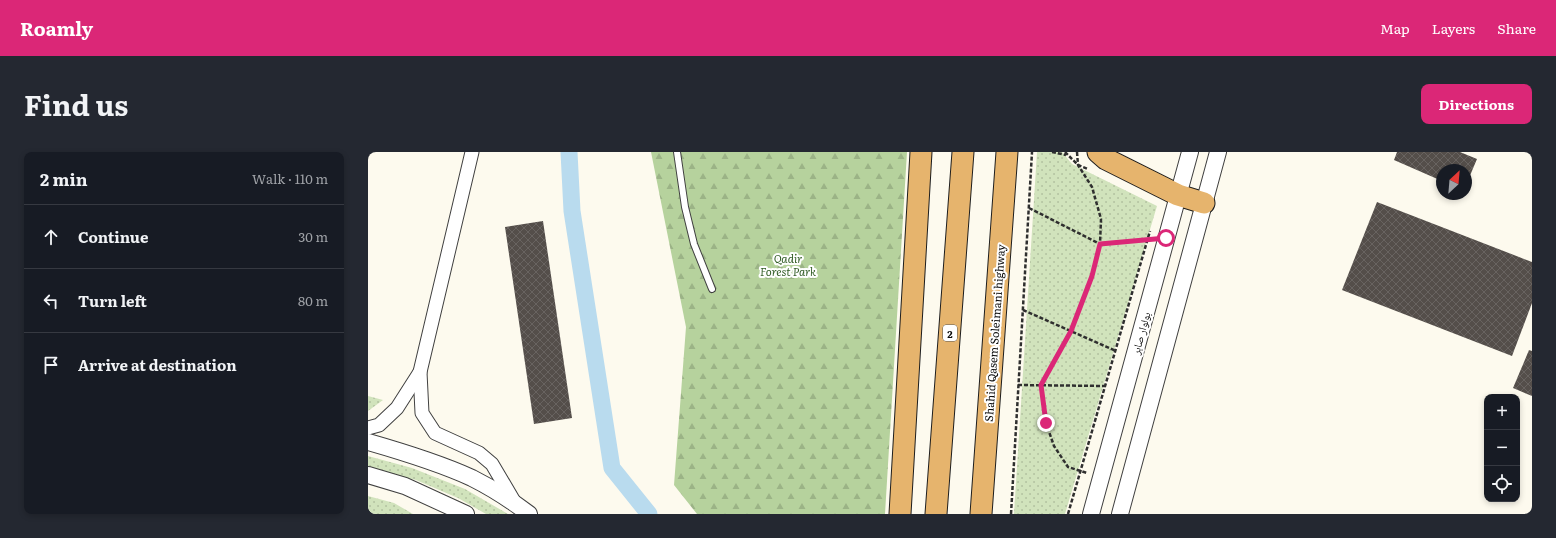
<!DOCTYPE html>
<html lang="en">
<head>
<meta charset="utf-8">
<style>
  body { margin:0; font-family:Literata,"Noto Naskh Arabic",serif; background:#242831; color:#f1f3f6 }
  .controls { position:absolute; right:12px; bottom:12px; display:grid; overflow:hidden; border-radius:8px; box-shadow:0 2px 6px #0003 }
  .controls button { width:36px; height:36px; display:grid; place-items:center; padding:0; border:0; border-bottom:1px solid #363941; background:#171b24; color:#f1f3f6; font:20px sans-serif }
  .compass { position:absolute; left:1068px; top:12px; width:36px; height:36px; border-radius:50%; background:#171b24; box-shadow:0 2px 6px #0003; rotate:26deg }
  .stop { position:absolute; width:12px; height:12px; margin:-9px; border:3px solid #db2777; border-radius:50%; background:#fff }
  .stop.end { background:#db2777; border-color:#fff; box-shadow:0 1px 4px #0008 }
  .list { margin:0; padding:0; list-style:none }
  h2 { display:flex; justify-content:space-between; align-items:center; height:52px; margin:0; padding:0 16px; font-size:17px }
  h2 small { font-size:13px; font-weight:400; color:#9ea1a6 }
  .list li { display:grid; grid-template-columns:26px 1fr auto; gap:12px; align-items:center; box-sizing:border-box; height:64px; padding:0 16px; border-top:1px solid #363941 }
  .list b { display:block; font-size:15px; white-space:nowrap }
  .list em { font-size:13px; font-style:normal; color:#9ea1a6 }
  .icon { flex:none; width:22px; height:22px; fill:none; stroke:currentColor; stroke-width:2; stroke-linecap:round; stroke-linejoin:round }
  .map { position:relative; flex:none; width:1164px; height:362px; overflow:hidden; border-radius:8px }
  header { display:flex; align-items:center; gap:24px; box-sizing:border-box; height:56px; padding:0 20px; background:#db2777; color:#fff }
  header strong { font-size:19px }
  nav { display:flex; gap:22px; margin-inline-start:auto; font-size:14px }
  .intro { display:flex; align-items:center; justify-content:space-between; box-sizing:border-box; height:96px; padding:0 24px }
  h1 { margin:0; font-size:28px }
  .button { padding:10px 18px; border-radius:8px; background:#db2777; color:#fff; font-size:14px; font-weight:700 }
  main { display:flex; gap:24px; padding:0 24px }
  aside { flex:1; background:#171b24; border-radius:8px; box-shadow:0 2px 6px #0003 }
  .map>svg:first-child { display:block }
</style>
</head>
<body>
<header>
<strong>Roamly</strong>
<nav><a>Map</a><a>Layers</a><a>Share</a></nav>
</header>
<div class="intro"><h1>Find us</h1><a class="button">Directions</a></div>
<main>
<aside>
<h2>2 min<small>Walk · 110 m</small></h2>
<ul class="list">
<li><svg class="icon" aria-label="ahead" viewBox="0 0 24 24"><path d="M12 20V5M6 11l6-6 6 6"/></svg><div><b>Continue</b></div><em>30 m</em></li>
<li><svg class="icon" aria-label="left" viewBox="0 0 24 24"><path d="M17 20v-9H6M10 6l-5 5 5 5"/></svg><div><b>Turn left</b></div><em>80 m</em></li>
<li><svg class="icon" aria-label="arrive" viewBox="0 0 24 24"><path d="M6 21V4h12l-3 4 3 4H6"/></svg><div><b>Arrive at destination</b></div></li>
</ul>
</aside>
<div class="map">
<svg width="1164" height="362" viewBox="0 0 1164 362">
  <defs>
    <pattern id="grass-dots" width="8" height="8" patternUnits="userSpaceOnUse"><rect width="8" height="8" fill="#d1e3bc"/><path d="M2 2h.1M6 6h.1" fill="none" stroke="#b2c2a0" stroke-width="1.8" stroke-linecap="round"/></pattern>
    <pattern id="forest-firs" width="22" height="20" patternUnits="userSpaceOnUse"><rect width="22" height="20" fill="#b6d29d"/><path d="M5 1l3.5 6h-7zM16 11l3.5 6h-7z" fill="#9bb386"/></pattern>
    <pattern id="building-cross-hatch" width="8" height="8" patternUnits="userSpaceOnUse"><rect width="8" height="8" fill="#544e4a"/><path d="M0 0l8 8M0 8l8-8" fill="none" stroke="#686360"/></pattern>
  </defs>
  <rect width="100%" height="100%" fill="#fdfaee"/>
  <!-- grass -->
  <g fill="url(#grass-dots)">
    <path d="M 669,0 L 694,0 L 704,12 L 789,54 L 697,362 L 646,362 Z"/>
    <path d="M 0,244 L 15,248 L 0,259 Z"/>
    <path d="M 0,304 L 44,316 L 97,337 L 140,362 L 118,362 L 90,346 L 48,328 L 0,316 Z"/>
    <path d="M 0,344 L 26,351 L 45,362 L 0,362 Z"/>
  </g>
  <!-- forest -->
  <path fill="url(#forest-firs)" d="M 283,0 L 539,0 L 517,362 L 329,362 L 306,333 L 318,175 Z"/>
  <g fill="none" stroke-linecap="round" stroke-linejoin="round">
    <!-- canal -->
    <path stroke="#b9dbee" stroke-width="17" d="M 201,0 L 204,59 L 244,316 L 281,362"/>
  </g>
  <!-- building -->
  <g fill="url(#building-cross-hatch)">
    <path d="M 1029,0 L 1092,0 L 1109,7 L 1098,33 L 1098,18 L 1074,18 L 1074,29 L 1026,8 Z"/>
    <path d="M 1009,50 L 1164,110 L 1164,151 L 1144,204 L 974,138 Z"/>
    <path d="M 175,69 L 204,266 L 166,272 L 137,75 Z"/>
    <path d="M 1161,198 L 1164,199 L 1164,244 L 1145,236 Z"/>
  </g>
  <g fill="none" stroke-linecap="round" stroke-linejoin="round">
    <!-- service casing -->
    <g stroke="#404040" stroke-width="8">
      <path id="service" d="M 309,0 L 317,55 L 326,92 L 344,137"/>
    </g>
    <!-- minor casing -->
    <g stroke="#404040" stroke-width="15">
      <g id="minor">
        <path d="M 104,0 L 52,220 L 54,261 L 67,281 L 111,301 L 124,312 L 147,351"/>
        <path d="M 0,276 L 11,273 L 29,256 L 52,220"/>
      </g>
    </g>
    <!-- tertiary casing -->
    <g stroke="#404040" stroke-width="18">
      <g id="tertiary">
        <path d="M 0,290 C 35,300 71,311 104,326 C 124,336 144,349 161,362"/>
        <path d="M 0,323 L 37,334 L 98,362"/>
        <path d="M 723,362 L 822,0"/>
        <path d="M 752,362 L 850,0"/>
      </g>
    </g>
    <!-- trunk casing -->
    <g stroke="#1e1e1e" stroke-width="23">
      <g id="trunk">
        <path d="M 730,0 L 738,7 L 810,43 L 836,51"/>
        <path d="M 532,362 L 553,0"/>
        <path d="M 568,362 L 595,0"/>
        <path d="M 613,362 L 639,0"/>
      </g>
    </g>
    <!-- path -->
    <g stroke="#2f2f2f" stroke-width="2.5" stroke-dasharray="4 2" stroke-linecap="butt">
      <path d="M 684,0 L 698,3"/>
      <path d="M 697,0 L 710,13 L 720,17"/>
      <path d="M 709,0 L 710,13 L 724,35 L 733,67 L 732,92 L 724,124 L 703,179 L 673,233 L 678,271 L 686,294 L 700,315 L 719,321"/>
      <path d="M 661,56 L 732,92 L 780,88"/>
      <path d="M 655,158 L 748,199"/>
      <path d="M 650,233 L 737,234"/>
      <path d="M 643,362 L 664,0"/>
      <path d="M 700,362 L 782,79"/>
    </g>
    <!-- service -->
    <use href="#service" stroke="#fff" stroke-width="6"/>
    <!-- minor -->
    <use href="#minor" stroke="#fff" stroke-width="13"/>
    <!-- tertiary -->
    <use href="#tertiary" stroke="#fff" stroke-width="16"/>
    <!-- trunk -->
    <use href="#trunk" stroke="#e6b46d" stroke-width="21"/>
  </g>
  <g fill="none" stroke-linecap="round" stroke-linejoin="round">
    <!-- route -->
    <path stroke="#db2777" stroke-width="5" d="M 678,271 L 673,233 L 703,179 L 724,124 L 732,92 L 798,86"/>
  </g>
  <g text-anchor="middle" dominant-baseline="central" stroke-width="4" stroke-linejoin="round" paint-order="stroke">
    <!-- shield labels -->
    <rect fill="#fff" stroke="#565656" stroke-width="1" x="575" y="173" width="14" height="16" rx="3"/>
    <g font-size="10" font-weight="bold" fill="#0d0d0d">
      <text x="582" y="181">2</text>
    </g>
    <!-- park labels -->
    <g font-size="11" font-style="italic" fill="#315c25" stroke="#fff">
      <text x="420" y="106">Qadir<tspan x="420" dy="13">Forest Park</tspan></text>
    </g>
    <!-- street labels -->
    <g font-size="11" fill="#0d0d0d" stroke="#fff">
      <text transform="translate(626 181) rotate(-86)">Shahid Qasem Soleimani highway</text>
      <text transform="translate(772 181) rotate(-75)">بولوار صابر</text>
    </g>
  </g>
</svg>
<div class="controls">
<button>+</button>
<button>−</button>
<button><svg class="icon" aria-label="locate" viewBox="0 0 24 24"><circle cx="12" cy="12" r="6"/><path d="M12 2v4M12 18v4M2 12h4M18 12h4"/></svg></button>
</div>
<svg class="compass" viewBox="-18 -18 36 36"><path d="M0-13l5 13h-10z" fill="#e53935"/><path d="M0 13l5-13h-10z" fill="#9ea1a6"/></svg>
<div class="stop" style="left:798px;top:86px"></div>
<div class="stop end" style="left:678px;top:271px"></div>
</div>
</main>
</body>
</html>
